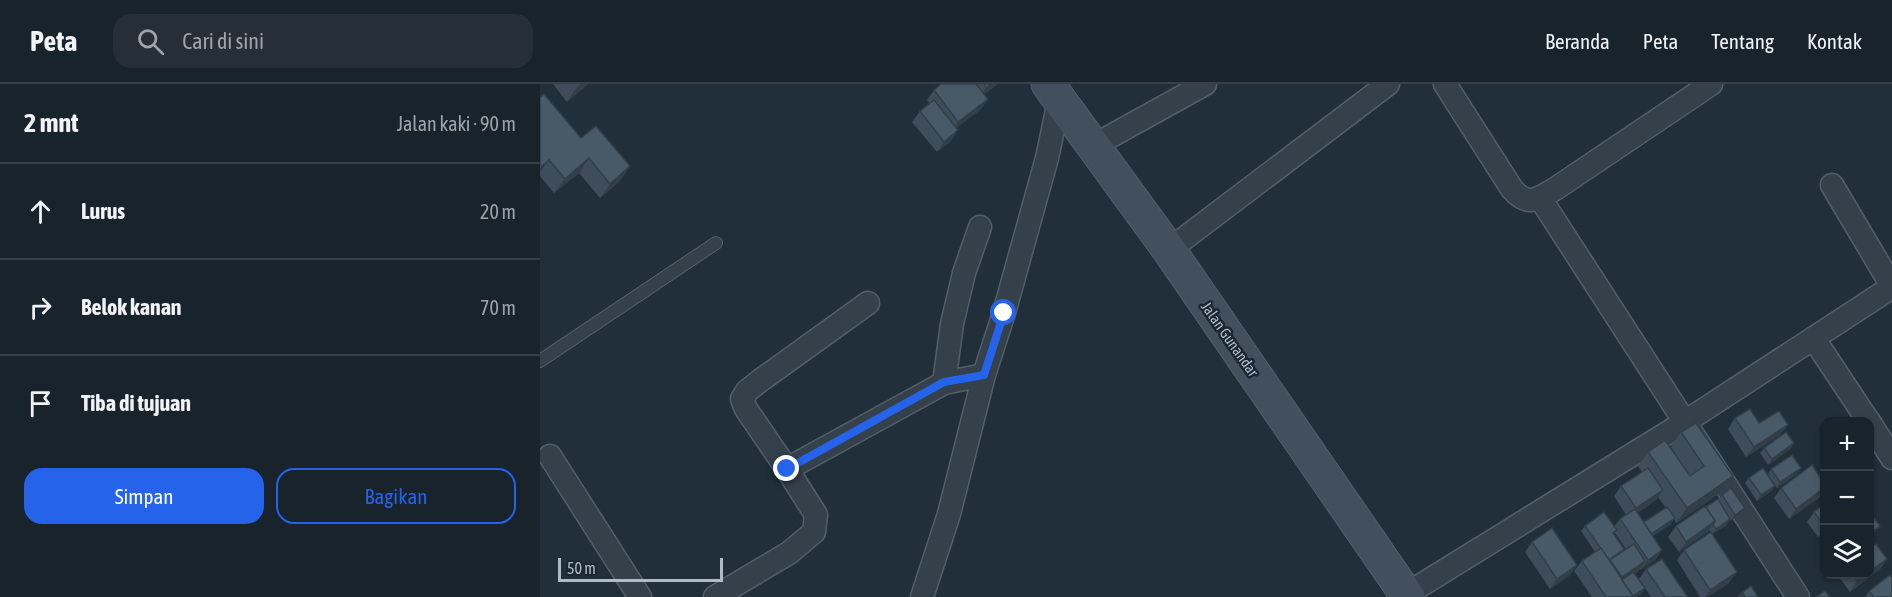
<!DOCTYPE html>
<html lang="id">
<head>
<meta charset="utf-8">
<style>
  body { margin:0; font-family:"Asap Condensed",sans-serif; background:#262f38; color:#f1f3f6 }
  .controls { position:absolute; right:18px; bottom:18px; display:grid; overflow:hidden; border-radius:12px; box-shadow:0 2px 4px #0004 }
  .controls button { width:54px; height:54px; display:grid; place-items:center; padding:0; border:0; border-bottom:2px solid #374048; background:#19232c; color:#f1f3f6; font:30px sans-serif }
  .scale { position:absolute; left:18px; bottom:15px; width:165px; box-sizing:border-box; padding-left:6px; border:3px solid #afbcc7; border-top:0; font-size:16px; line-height:21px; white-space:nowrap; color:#afbcc7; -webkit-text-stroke:4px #1a2630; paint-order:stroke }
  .stop { position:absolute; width:18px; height:18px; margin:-14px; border:4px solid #2563eb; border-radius:50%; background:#fff }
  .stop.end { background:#2563eb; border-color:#fff; box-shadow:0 2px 6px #0008 }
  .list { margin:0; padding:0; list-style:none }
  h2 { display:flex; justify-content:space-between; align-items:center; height:78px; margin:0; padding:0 24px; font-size:26px }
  h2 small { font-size:20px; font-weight:400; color:#9fa4a9 }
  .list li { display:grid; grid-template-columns:39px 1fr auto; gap:18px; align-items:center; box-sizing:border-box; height:96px; padding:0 24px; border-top:2px solid #374048 }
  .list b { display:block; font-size:22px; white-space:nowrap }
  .list em { font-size:20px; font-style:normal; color:#9fa4a9 }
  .actions { display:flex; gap:12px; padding:18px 24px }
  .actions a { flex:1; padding:14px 0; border:2px solid #2563eb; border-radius:18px; text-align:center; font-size:21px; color:#2563eb }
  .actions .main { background:#2563eb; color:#fff }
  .icon { flex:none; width:33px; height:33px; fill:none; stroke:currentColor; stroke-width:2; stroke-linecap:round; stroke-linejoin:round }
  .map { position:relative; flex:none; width:1352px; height:513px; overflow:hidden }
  header { display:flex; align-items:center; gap:36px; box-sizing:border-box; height:84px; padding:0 30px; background:#19232c; border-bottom:2px solid #374048 }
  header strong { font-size:28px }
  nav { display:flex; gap:33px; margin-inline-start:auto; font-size:21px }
  .search { width:420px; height:54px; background:#262f38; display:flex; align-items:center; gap:15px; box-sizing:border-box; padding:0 21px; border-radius:18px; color:#9fa4a9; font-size:22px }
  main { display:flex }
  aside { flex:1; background:#19232c }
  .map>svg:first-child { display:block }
</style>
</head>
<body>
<header>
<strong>Peta</strong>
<div class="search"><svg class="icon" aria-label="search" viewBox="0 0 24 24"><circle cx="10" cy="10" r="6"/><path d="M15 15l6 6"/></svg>Cari di sini</div>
<nav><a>Beranda</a><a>Peta</a><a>Tentang</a><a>Kontak</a></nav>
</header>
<main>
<aside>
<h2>2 mnt<small>Jalan kaki · 90 m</small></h2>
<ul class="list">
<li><svg class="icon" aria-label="ahead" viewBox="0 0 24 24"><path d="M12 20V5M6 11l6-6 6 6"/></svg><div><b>Lurus</b></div><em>20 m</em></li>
<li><svg class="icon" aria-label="right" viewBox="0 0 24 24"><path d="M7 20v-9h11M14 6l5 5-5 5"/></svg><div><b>Belok kanan</b></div><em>70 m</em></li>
<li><svg class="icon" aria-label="arrive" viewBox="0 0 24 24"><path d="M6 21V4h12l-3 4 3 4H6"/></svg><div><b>Tiba di tujuan</b></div></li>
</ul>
<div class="actions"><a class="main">Simpan</a><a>Bagikan</a></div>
</aside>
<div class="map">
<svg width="1352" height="513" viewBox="0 0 1352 513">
  <rect width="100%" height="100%" fill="#212f3b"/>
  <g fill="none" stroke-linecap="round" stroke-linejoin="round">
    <!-- service casing -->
    <g stroke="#525f69" stroke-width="14">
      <path id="service" d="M 0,277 L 176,159"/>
    </g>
    <!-- minor casing -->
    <g stroke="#525f69" stroke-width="25">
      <g id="minor">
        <path d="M 905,0 L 972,105 C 988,123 996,116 1015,105 L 1171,0"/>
        <path d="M 553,62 L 665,0"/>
        <path d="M 1292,101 L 1352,202"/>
        <path d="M 1000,114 L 1258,513"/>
        <path d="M 629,166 L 848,0"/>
        <path d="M 1274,255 L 1329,338"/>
        <path d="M 404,299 L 412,240 L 424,189 L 440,143"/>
        <path d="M 1330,339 L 1352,374"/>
        <path d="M 10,372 L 100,513"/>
        <path d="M 247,385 L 206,325 L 202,315 L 207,307 L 221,296 L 328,219"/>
        <path d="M 175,513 L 249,469 L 274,448 L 276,431 L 247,385 L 404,299 L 444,291"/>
        <path d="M 382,513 L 409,430 L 444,291 L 464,229 L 507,74 L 519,17 L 518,7"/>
        <path d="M 862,513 L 1145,338 L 1352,203"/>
      </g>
    </g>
    <!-- secondary casing -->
    <g stroke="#525f69" stroke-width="35">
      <path id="secondary" d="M 508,0 L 629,166 L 868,513"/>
    </g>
    <!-- service -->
    <use href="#service" stroke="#34414b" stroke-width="12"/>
    <!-- minor -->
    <use href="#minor" stroke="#34414b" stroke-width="22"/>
    <!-- secondary -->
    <use href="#secondary" stroke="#42505e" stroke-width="33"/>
  </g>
  <!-- wall -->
  <g fill="#3e4d59" fill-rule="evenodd">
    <path d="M 13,0 L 48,0 L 27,18 Z"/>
    <path d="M 401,0 L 458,0 L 444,10 L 448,15 L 440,26 L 416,44 L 411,57 L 397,68 L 372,38 L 380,27 L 389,19 L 387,16 L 394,6 Z"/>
    <path d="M 0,13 L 41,54 L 90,82 L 80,97 L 60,114 L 39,89 L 14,109 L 0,92 Z"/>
    <path d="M 1195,334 L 1219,339 L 1240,351 L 1206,373 L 1188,345 Z"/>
    <path d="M 1141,348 L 1193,392 L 1183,407 L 1136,439 L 1134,435 L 1131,440 L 1113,452 L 1122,466 L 1115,476 L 1100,486 L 1100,485 L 1095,490 L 1105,504 L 1101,510 L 1096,513 L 1052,513 L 1034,487 L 1042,477 L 1055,468 L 1041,447 L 1045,442 L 1074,443 L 1080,435 L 1086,431 L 1074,412 L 1081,402 L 1102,388 L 1098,382 L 1108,368 L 1150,392 L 1131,363 ZM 1118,413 L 1126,424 L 1104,438 L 1097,429 L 1116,416 ZM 1075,449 L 1086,465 L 1083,467 L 1084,465 L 1074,450 Z"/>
    <path d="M 1254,359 L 1250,365 L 1228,381 L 1220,369 L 1224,364 Z"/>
    <path d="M 1231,385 L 1257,390 L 1237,404 L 1228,390 Z"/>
    <path d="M 1209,394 L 1235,402 L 1231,407 L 1217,417 L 1205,399 Z"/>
    <path d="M 1241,404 L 1280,413 L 1249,435 L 1234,414 Z"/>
    <path d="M 1182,411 L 1205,424 L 1201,430 L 1191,436 L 1186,428 L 1187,441 L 1172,450 L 1189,499 L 1167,513 L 1160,513 L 1137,476 L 1144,466 L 1171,448 L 1169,446 L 1139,468 L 1128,453 L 1136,442 L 1178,416 Z"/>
    <path d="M 1284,420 L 1284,449 L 1278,453 L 1267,438 L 1274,428 Z"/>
    <path d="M 992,458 L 1037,481 L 1029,492 L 1010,505 L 985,468 Z"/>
    <path d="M 1347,475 L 1340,485 L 1310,508 L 1299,493 L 1300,490 L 1329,490 Z"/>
    <path d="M 1106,485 L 1147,513 L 1111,513 L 1099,495 Z"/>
    <path d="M 1329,507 L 1352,513 L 1325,513 Z"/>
  </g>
  <!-- shaded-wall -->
  <g fill="#323f48">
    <path d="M 41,0 L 48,0 L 27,18 L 37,3 Z"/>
    <path d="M 451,0 L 458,0 L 439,14 L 446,4 Z"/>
    <path d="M 448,15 L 440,26 L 410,48 L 418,38 Z"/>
    <path d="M 418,46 L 411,57 L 397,68 L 404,58 Z"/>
    <path d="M 49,74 L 39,89 L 14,109 L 25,95 Z"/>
    <path d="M 9,76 L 0,88 L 0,84 L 2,82 Z"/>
    <path d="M 90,82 L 80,97 L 60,114 L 70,100 Z"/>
    <path d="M 1248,341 L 1240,351 L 1206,373 L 1214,363 Z"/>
    <path d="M 1254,359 L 1250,365 L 1228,381 L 1232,375 Z"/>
    <path d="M 1261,384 L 1257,390 L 1237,404 L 1240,398 Z"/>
    <path d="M 1193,392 L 1183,407 L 1136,439 L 1147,424 Z"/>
    <path d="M 1235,402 L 1231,407 L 1217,417 L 1221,411 Z"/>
    <path d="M 1284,404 L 1284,406 L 1280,413 L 1249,435 L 1256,425 Z"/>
    <path d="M 1123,406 L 1116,416 L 1089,435 L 1096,424 Z"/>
    <path d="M 1205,424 L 1201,430 L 1191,436 L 1195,431 Z"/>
    <path d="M 1135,434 L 1131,440 L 1105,457 L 1108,452 Z"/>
    <path d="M 1190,435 L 1187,441 L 1172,450 L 1176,445 Z"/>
    <path d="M 1175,437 L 1168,448 L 1139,468 L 1146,458 Z"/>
    <path d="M 1340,442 L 1336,447 L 1329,452 L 1329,450 Z"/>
    <path d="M 1284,444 L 1284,449 L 1278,453 Z"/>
    <path d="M 1122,466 L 1115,476 L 1100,486 L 1108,476 Z"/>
    <path d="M 1347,475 L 1340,485 L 1310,508 L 1317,497 L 1326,490 L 1329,490 L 1329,488 Z"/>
    <path d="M 1105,477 L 1098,488 L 1080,500 L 1078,498 L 1082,493 Z"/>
    <path d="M 1037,481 L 1029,492 L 1010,505 L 1017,495 Z"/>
    <path d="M 1197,488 L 1189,499 L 1167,513 L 1165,513 L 1170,506 Z"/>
    <path d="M 1105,504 L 1101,510 L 1096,513 L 1091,513 Z"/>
  </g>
  <!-- building -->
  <g fill="#485a67" stroke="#323f48" stroke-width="1.5">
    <path d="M 401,0 L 436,0 L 448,15 L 418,38 L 394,6 Z"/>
    <path d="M 444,0 L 451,0 L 446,4 Z"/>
    <path d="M 4,10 L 41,54 L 56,42 L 90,82 L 70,100 L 49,74 L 25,95 L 9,76 L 2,82 L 0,80 L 0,13 Z"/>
    <path d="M 394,16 L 418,46 L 404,58 L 380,27 Z"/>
    <path d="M 1210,325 L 1219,339 L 1239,327 L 1248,341 L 1214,363 L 1195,334 Z"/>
    <path d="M 1156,339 L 1193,392 L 1147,424 L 1108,368 L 1125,356 L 1150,392 L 1164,382 L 1141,348 Z"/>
    <path d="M 1246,348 L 1254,359 L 1232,375 L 1224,364 Z"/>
    <path d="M 1252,371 L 1261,384 L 1240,398 L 1231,385 Z"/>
    <path d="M 1272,381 L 1284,399 L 1284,404 L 1256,425 L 1241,404 Z"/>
    <path d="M 1108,384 L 1123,406 L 1096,424 L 1081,402 Z"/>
    <path d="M 1223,384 L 1235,402 L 1221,411 L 1209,394 Z"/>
    <path d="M 1191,404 L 1205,424 L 1195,431 L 1182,411 Z"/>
    <path d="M 1178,415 L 1190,435 L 1176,445 L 1173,441 L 1175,437 L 1166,423 Z"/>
    <path d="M 1284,420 L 1284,442 L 1274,428 Z"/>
    <path d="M 1165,422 L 1175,437 L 1146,458 L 1136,442 Z"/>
    <path d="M 1127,423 L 1135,434 L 1111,450 L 1104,438 Z"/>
    <path d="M 1095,425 L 1122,466 L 1108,476 L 1080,435 Z"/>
    <path d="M 1064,428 L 1077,446 L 1073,449 L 1084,465 L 1069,476 L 1045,442 Z"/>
    <path d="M 1329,428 L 1340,442 L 1329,450 Z"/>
    <path d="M 1012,444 L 1037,481 L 1017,495 L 992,458 Z"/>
    <path d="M 1171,448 L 1197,488 L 1170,506 L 1144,466 Z"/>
    <path d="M 1094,460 L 1105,477 L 1082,493 L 1070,476 Z"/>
    <path d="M 1336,460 L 1347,475 L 1329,488 L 1329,465 Z"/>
    <path d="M 1061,464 L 1094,513 L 1066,513 L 1042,477 Z"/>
    <path d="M 1122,475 L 1147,512 L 1146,513 L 1125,513 L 1106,485 Z"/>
    <path d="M 1093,488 L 1105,504 L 1093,512 L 1082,496 Z"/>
    <path d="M 1312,490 L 1326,490 L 1317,497 Z"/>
    <path d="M 1350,491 L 1352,494 L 1352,513 L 1334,513 L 1329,507 Z"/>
    <path d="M 1211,502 L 1218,513 L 1205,513 L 1203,510 L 1199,512 L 1199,511 Z"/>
    <path d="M 1285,507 L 1290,513 L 1276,513 Z"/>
    <path d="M 1203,510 L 1205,513 L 1198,513 Z"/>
  </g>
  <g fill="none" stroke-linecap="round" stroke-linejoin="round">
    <!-- route -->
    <path stroke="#2563eb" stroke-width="8" d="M 247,385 L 404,298 L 444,291 L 464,229"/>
  </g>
  <g text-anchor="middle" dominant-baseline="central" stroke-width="5" stroke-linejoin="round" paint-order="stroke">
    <!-- street labels -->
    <g font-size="15" fill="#afbcc7" stroke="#1a2630">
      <text transform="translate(690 255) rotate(55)">Jalan Gunandar</text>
    </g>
  </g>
</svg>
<div class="controls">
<button>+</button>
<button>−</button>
<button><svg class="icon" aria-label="layers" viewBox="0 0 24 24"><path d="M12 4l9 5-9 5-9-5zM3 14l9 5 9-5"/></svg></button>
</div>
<div class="scale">50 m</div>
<div class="stop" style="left:464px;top:229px"></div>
<div class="stop end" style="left:247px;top:385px"></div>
</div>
</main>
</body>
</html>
